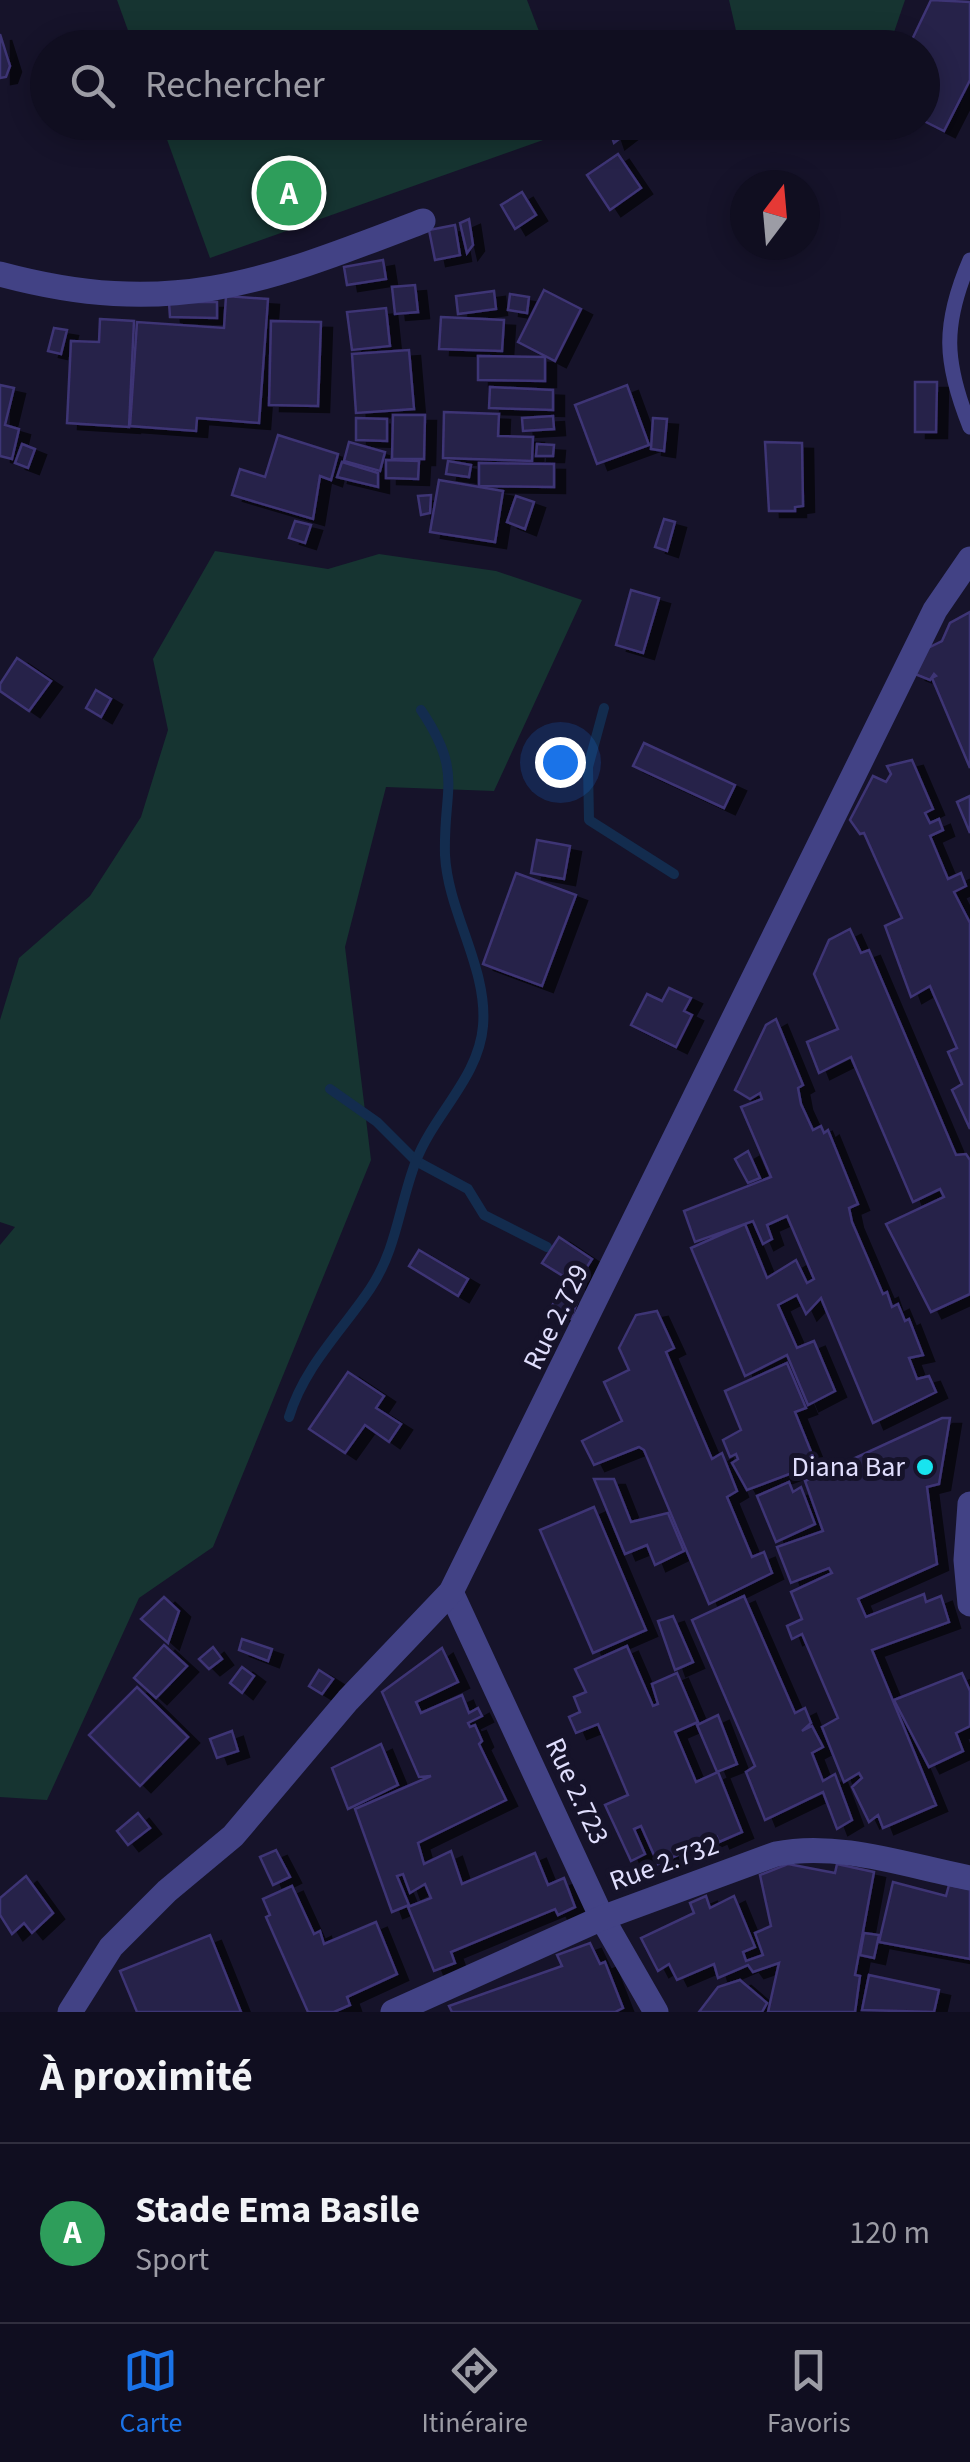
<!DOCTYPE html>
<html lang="fr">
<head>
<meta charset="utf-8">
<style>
  body { margin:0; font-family:"Source Sans 3",sans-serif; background:#191729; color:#f1f3f6 }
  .compass { position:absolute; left:730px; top:170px; width:90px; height:90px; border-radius:50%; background:#100e20; box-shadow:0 5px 25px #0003; rotate:16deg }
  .you { position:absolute; left:560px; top:762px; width:35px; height:35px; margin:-25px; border:8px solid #fff; border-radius:50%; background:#1a73e8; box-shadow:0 0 0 15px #1a73e833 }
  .badge { display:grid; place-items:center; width:65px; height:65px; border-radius:50%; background:#1a73e8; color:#fff; font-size:32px; font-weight:700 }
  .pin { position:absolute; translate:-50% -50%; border:5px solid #fff; box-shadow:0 2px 10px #0006 }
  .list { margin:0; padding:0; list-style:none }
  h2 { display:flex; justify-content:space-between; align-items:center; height:130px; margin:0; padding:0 40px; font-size:42px }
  h2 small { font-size:32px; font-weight:400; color:#9c9ca5 }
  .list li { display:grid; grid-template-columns:65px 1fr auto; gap:30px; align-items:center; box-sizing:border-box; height:180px; padding:0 40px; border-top:2px solid #302e3e }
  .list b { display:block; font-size:38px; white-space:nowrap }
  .list p { margin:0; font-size:32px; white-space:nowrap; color:#9c9ca5 }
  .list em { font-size:32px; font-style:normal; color:#9c9ca5 }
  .icon { flex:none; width:55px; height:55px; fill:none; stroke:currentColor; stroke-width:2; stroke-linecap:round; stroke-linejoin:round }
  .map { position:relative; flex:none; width:970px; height:2012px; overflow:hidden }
  .search { position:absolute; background:#100e20; box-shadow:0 5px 25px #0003; left:30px; right:30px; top:30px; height:110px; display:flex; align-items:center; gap:25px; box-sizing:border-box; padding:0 35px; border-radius:55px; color:#9c9ca5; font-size:38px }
  .sheet { height:310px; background:#100e20 }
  nav { display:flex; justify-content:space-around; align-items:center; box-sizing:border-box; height:140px; border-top:2px solid #302e3e; background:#100e20; font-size:28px; color:#9c9ca5 }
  nav a { display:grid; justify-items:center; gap:5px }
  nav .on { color:#1a73e8 }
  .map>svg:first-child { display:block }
</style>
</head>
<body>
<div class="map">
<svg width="970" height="2012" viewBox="0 0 970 2012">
  <defs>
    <filter id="shadow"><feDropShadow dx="11" dy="6" stdDeviation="0" flood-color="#0009"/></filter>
  </defs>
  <rect width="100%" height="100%" fill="#16132a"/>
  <!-- green -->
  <g fill="#163431">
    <path d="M 117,0 L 527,0 L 545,47 L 134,47 Z"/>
    <path d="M 729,0 L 905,0 L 889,47 L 740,48 Z"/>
    <path d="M 572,123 L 574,129 L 210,258 L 161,123 Z"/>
    <path d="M 215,551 L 328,569 L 379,554 L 496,571 L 582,600 L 494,791 L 386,787 L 345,947 L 371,1160 L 213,1547 L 139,1598 L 47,1800 L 0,1797 L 0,1245 L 15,1227 L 0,1222 L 0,1020 L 19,958 L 90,896 L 141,817 L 168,730 L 153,659 Z"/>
  </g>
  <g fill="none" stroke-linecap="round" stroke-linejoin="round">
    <!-- stream -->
    <g stroke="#132c4e" stroke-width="10">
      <path d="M 604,708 L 588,767 L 589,820 L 674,874"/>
      <path d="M 330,1089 L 377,1122 L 416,1161 L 468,1189 L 484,1215 L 547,1247"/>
      <path d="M 289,1417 C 304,1367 341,1332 370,1289 C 397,1249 399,1205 416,1161 C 434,1114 479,1077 483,1026 C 488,968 448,913 445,855 C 443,788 464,774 421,710"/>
    </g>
  </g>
  <!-- building -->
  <g fill="#27204a" stroke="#3e3474" stroke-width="2.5" filter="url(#shadow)">
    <path d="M 931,0 L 970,2 L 970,80 L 944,131 L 922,120 L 922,48 L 908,48 Z"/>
    <path d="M 0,34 L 10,66 L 6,77 L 0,78 Z"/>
    <path d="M 607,122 L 627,122 L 632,129 L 614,143 Z"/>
    <path d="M 618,154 L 641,188 L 610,210 L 587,175 Z"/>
    <path d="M 522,192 L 536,215 L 515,229 L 501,205 Z"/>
    <path d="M 469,219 L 473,245 L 467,253 L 460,223 Z"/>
    <path d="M 455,225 L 460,255 L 435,260 L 429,230 Z"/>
    <path d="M 383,260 L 386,279 L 347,285 L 344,267 Z"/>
    <path d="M 415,285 L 418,312 L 395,314 L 392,287 Z"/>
    <path d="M 544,290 L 581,309 L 555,361 L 518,342 Z"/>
    <path d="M 494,291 L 496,309 L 458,314 L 456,296 Z"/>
    <path d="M 510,294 L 529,297 L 527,313 L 508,310 Z"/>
    <path d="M 226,296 L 268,299 L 259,423 L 197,418 L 196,431 L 130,426 L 137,322 L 224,328 Z"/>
    <path d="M 169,302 L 217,302 L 217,318 L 170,317 Z"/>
    <path d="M 386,308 L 390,346 L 352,350 L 347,312 Z"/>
    <path d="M 441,317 L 504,320 L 502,351 L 439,349 Z"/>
    <path d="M 100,319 L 134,321 L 129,427 L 67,423 L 71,341 L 99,342 Z"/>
    <path d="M 271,321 L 321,322 L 318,406 L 269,405 Z"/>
    <path d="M 54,328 L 67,330 L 61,354 L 48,351 Z"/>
    <path d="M 409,350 L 414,409 L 356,413 L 352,354 Z"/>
    <path d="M 478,356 L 545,357 L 545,381 L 478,380 Z"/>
    <path d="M 915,382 L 937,382 L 936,432 L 915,432 Z"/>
    <path d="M 0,385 L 14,388 L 5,425 L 19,429 L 12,459 L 0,456 Z"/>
    <path d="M 627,385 L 649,445 L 597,464 L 575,405 Z"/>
    <path d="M 490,387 L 553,390 L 553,410 L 489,408 Z"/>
    <path d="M 444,412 L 499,414 L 498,436 L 533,437 L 532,461 L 443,458 Z"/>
    <path d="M 393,415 L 425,415 L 424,459 L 392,459 Z"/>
    <path d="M 553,416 L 554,429 L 523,431 L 522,418 Z"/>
    <path d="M 356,418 L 387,419 L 387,441 L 356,440 Z"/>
    <path d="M 653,418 L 667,419 L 664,451 L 651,449 Z"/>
    <path d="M 278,435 L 338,454 L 331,480 L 320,476 L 313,519 L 232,495 L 240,469 L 265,477 Z"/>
    <path d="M 349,442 L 385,452 L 380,471 L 344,461 Z"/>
    <path d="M 765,442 L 802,443 L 803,506 L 795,507 L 795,511 L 769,511 Z"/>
    <path d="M 22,444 L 35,449 L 28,468 L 15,463 Z"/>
    <path d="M 537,444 L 554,445 L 553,456 L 536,456 Z"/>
    <path d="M 386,460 L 419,461 L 418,479 L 386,478 Z"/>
    <path d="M 448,461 L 471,465 L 469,477 L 446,474 Z"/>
    <path d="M 342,462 L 378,473 L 378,487 L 337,477 Z"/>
    <path d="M 479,463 L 554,464 L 554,487 L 479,486 Z"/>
    <path d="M 439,480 L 503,491 L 495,542 L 430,532 Z"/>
    <path d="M 431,495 L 430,513 L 421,515 L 418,496 Z"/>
    <path d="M 516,496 L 534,502 L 525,529 L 507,522 Z"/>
    <path d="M 664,519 L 675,522 L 667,551 L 655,547 Z"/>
    <path d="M 295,521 L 311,525 L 305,543 L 289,538 Z"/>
    <path d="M 631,590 L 659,598 L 643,653 L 616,645 Z"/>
    <path d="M 970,612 L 970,768 L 932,678 L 936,676 L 934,674 L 930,680 L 915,674 L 928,648 L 942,641 L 950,623 Z"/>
    <path d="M 17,658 L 51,681 L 29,711 L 0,691 L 0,684 Z"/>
    <path d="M 96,690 L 111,699 L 101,717 L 86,708 Z"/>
    <path d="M 644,743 L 735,785 L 724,808 L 633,766 Z"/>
    <path d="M 912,760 L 933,809 L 925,813 L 930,823 L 939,819 L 943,830 L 930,836 L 948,879 L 961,873 L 966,886 L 954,892 L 970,923 L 970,1129 L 952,1090 L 962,1084 L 948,1052 L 957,1048 L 930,986 L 911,997 L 885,926 L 902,918 L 864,833 L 860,834 L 850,820 L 873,776 L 886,782 L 891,774 L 887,766 Z"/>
    <path d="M 970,796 L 970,833 L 957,802 Z"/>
    <path d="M 537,840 L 570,846 L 564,879 L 531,873 Z"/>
    <path d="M 516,873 L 576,895 L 542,986 L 483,964 Z"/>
    <path d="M 850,929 L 861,953 L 869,950 L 956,1155 L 966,1154 L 970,1160 L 970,1294 L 931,1312 L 886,1224 L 944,1197 L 940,1189 L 913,1202 L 851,1057 L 819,1073 L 807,1042 L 838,1029 L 814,974 L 829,940 Z"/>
    <path d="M 669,988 L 691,998 L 684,1011 L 692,1015 L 676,1047 L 631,1025 L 647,994 L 662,1001 Z"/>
    <path d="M 776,1019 L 803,1085 L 798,1088 L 801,1104 L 813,1130 L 821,1126 L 824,1133 L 828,1130 L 858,1204 L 849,1208 L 852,1222 L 883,1294 L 887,1292 L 892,1307 L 898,1304 L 905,1321 L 909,1319 L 923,1355 L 909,1358 L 917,1379 L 929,1376 L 936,1392 L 873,1423 L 821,1298 L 806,1314 L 797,1295 L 778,1305 L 797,1348 L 814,1341 L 835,1391 L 808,1405 L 787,1355 L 745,1376 L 691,1248 L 745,1224 L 767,1278 L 796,1260 L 807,1283 L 814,1279 L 787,1216 L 767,1225 L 772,1239 L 763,1244 L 753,1221 L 695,1242 L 684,1211 L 771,1177 L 741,1107 L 762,1099 L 760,1093 L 750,1099 L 735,1090 L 766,1025 Z"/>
    <path d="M 748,1151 L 760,1178 L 748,1183 L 735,1159 Z"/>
    <path d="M 559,1237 L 592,1259 L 576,1284 L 542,1263 Z"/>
    <path d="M 419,1250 L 468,1279 L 458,1296 L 409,1266 Z"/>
    <path d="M 556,1296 L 577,1302 L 571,1319 L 550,1312 Z"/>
    <path d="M 657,1311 L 674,1348 L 666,1352 L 712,1459 L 722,1453 L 737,1491 L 727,1497 L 752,1557 L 764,1552 L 772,1573 L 709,1604 L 644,1450 L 639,1447 L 594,1465 L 582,1441 L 622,1421 L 604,1382 L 629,1370 L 619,1348 L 636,1315 Z"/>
    <path d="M 787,1363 L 806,1408 L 795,1412 L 816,1464 L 747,1490 L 732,1463 L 738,1459 L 736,1454 L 730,1457 L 723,1440 L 741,1430 L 725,1391 Z"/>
    <path d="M 348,1372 L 384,1396 L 376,1408 L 401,1424 L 389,1442 L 365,1425 L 345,1453 L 309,1429 Z"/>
    <path d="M 942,1418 L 950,1418 L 939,1484 L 927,1487 L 937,1564 L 858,1599 L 866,1617 L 924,1594 L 926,1602 L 941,1596 L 949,1622 L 872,1650 L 936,1805 L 883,1828 L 878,1815 L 869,1822 L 852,1787 L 862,1778 L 859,1773 L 844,1782 L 822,1727 L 838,1718 L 802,1634 L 792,1639 L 787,1626 L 802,1619 L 791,1592 L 832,1573 L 829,1568 L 791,1583 L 777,1547 L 823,1531 L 805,1481 Z"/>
    <path d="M 594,1479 L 614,1479 L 631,1522 L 668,1513 L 684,1551 L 655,1565 L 647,1545 L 625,1554 Z"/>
    <path d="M 789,1482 L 793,1492 L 801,1487 L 815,1524 L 776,1542 L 757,1496 Z"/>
    <path d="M 594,1507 L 646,1630 L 593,1653 L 540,1530 Z"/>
    <path d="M 744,1596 L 795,1713 L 805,1708 L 811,1723 L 802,1731 L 812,1726 L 823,1747 L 812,1753 L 823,1781 L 835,1774 L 852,1820 L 837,1829 L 823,1792 L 765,1820 L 746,1772 L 755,1766 L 692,1620 Z"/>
    <path d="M 164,1597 L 179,1611 L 168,1643 L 141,1619 Z"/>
    <path d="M 673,1616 L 693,1662 L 675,1670 L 658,1621 Z"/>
    <path d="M 242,1639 L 272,1649 L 268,1661 L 239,1650 Z"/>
    <path d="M 164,1645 L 187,1666 L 156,1698 L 134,1678 Z"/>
    <path d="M 627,1646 L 653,1706 L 658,1704 L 652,1684 L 677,1673 L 698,1722 L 675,1732 L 696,1782 L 718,1772 L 742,1832 L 719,1842 L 717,1837 L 658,1864 L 641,1826 L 634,1829 L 645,1854 L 631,1861 L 605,1805 L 628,1795 L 598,1724 L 576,1733 L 569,1717 L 580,1712 L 574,1697 L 586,1692 L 575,1669 Z"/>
    <path d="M 213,1647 L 222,1659 L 209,1669 L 199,1659 Z"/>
    <path d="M 442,1648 L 458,1682 L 416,1702 L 421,1713 L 462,1695 L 469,1713 L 478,1708 L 482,1716 L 468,1723 L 470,1727 L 475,1725 L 482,1741 L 479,1744 L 506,1800 L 418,1843 L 424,1864 L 451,1851 L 462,1884 L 535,1853 L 548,1885 L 564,1878 L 575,1907 L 558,1915 L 555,1909 L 451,1952 L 455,1963 L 434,1971 L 408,1907 L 431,1898 L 425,1884 L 410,1893 L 403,1874 L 397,1876 L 409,1905 L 392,1912 L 355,1809 L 431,1776 L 419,1777 L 382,1692 Z"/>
    <path d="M 242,1667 L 254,1676 L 242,1693 L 230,1683 Z"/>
    <path d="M 319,1670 L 333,1679 L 322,1694 L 309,1686 Z"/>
    <path d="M 962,1673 L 970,1691 L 970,1726 L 956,1733 L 963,1751 L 929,1767 L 894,1700 Z"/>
    <path d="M 137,1687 L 188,1737 L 140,1786 L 89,1735 Z"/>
    <path d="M 718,1715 L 737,1764 L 717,1772 L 697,1725 Z"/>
    <path d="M 232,1731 L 238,1751 L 217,1758 L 210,1739 Z"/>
    <path d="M 381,1744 L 398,1785 L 348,1809 L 332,1768 Z"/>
    <path d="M 138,1813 L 150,1828 L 128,1845 L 117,1831 Z"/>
    <path d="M 276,1850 L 290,1877 L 273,1885 L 260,1857 Z"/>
    <path d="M 788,1864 L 835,1873 L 837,1864 L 874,1872 L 855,1975 L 860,1976 L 855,2012 L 768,2012 L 779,1963 L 753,1972 L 748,1965 L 718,1978 L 714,1964 L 677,1980 L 669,1964 L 658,1971 L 641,1938 L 694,1913 L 690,1903 L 706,1896 L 710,1908 L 734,1896 L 755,1947 L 743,1952 L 746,1961 L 763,1955 L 755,1933 L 771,1926 L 760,1875 Z"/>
    <path d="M 26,1876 L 53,1913 L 32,1933 L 24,1923 L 12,1934 L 0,1915 L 0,1898 Z"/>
    <path d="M 893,1882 L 946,1896 L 949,1885 L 970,1889 L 970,1959 L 879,1942 Z"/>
    <path d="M 292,1886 L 314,1934 L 320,1931 L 324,1944 L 376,1922 L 397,1974 L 347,1997 L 350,2005 L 334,2012 L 308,2012 L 266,1917 L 270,1915 L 263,1899 Z"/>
    <path d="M 864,1933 L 879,1935 L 874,1958 L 860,1955 Z"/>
    <path d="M 210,1935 L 241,2012 L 137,2012 L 120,1971 Z"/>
    <path d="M 590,1943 L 600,1964 L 605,1962 L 623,2008 L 615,2012 L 452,2012 L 449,2006 L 562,1966 L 557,1955 Z"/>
    <path d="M 869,1975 L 939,1990 L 934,2012 L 862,2010 Z"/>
    <path d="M 740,1980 L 767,2003 L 762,2012 L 699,2012 L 718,1987 Z"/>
  </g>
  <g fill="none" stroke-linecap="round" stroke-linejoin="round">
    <!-- service -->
    <path stroke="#424285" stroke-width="15" d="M 970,260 C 942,325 944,362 970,427"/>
    <!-- minor -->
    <g stroke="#424285" stroke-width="25">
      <path d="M 0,274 C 172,320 264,282 423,221"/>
      <path d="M 970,1504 L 966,1560 L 970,1604"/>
      <path d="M 451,1592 L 602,1918 L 656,2012"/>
      <path d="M 70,2012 L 111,1947 L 167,1891 L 233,1836 L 348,1700 L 451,1592 L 935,610 L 970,559"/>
      <path d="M 393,2012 L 602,1918 L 776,1854 C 838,1841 908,1866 970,1878"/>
    </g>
  </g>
  <!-- markers -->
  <circle fill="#18e4ef" stroke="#16132a" stroke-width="4" cx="925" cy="1467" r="10"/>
  <g text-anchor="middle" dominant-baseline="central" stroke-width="10" stroke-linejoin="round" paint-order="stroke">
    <!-- street labels -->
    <g font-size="28" fill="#e0defd" stroke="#16132a">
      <text transform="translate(556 1317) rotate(-64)">Rue 2.729</text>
      <text transform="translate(577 1791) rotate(65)">Rue 2.723</text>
      <text transform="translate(664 1863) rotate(-20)">Rue 2.732</text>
    </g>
    <!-- poi labels -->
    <g font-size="28" fill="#e0defd" stroke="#16132a" text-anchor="end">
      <text x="905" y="1467">Diana Bar</text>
    </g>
  </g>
</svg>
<svg class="compass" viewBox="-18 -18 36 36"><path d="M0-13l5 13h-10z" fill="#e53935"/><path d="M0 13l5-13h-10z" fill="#9c9ca5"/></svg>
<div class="you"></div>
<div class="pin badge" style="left:289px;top:193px;background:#2e9e5b">A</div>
<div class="search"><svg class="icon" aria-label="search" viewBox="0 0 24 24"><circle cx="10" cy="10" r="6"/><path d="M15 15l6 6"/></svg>Rechercher</div>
</div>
<section class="sheet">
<h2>À proximité<small></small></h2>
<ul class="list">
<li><span class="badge" style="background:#2e9e5b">A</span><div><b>Stade Ema Basile</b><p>Sport</p></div><em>120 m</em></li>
</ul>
</section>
<nav>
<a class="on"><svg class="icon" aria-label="map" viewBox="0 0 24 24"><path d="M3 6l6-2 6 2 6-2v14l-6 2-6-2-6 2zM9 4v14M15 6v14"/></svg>Carte</a>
<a><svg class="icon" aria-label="directions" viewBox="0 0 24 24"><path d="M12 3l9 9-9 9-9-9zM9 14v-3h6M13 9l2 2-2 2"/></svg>Itinéraire</a>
<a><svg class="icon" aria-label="saved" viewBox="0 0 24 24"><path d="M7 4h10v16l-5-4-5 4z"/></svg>Favoris</a>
</nav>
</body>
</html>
